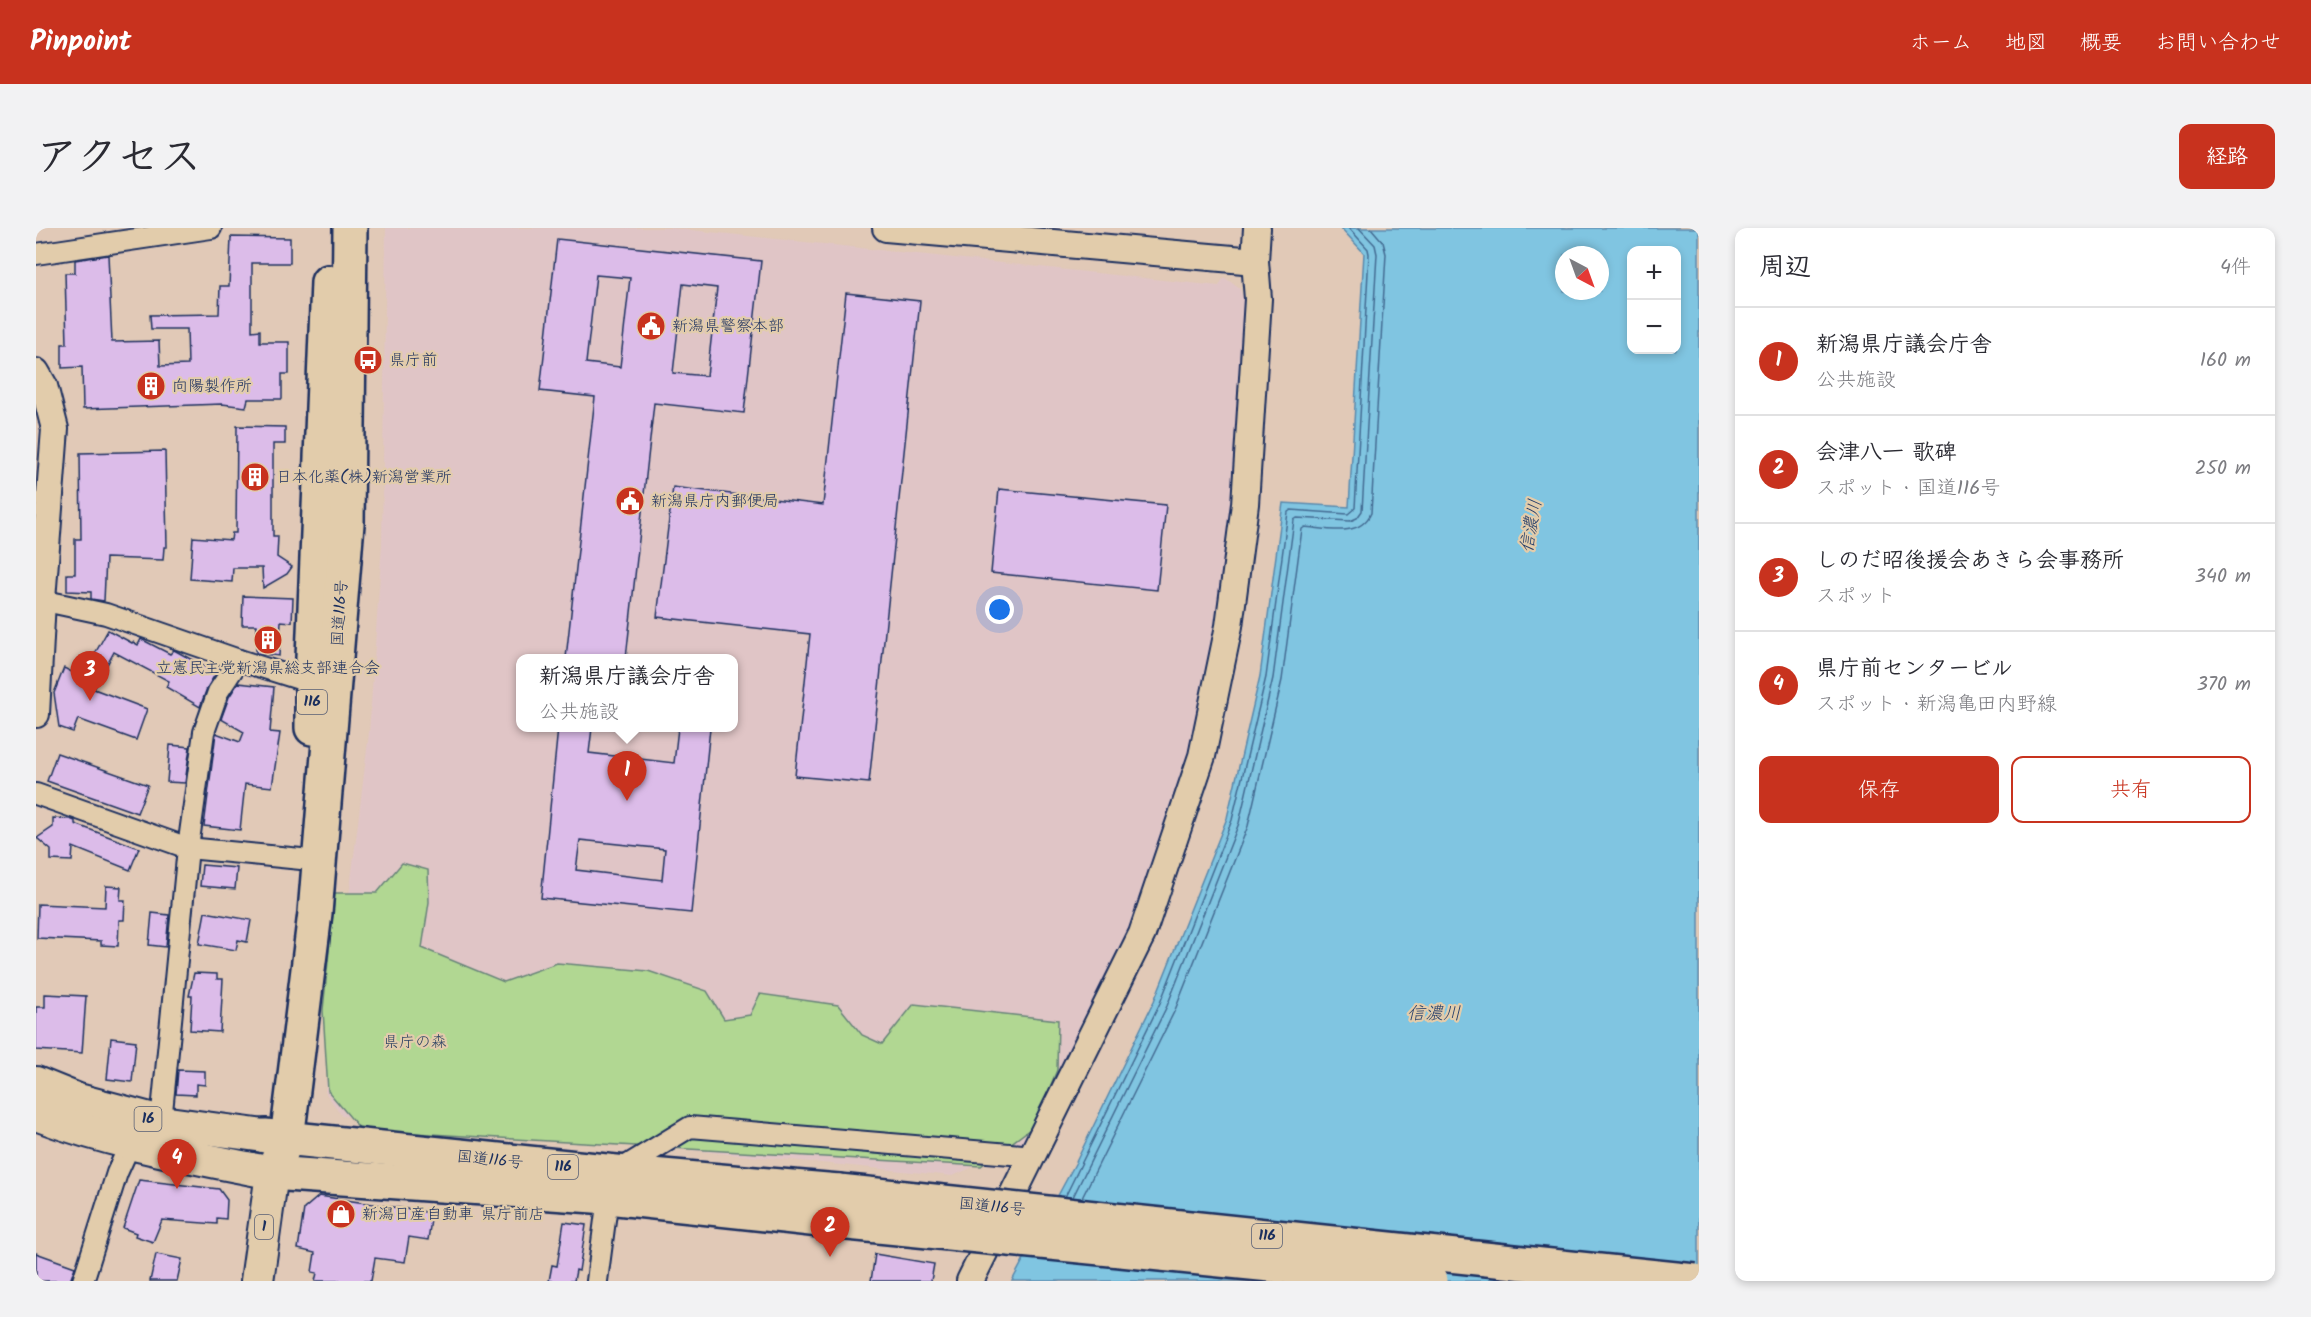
<!DOCTYPE html>
<html lang="ja">
<head>
<meta charset="utf-8">
<style>
  body { margin:0; font-family:Kalam,"Klee One",sans-serif; background:#f2f2f3; color:#2b2b33 }
  .controls { position:absolute; right:18px; top:18px; display:grid; overflow:hidden; border-radius:12px; box-shadow:0 3px 9px #0003 }
  .controls button { width:54px; height:54px; display:grid; place-items:center; padding:0; border:0; border-bottom:2px solid #e1e1e2; background:#fff; color:#2b2b33; font:30px sans-serif }
  .compass { position:absolute; left:1519px; top:18px; width:54px; height:54px; border-radius:50%; background:#fff; box-shadow:0 3px 9px #0003; rotate:139deg }
  .you { position:absolute; left:964px; top:382px; width:21px; height:21px; margin:-15px; border:4px solid #fff; border-radius:50%; background:#1a73e8; box-shadow:0 0 0 9px #1a73e833 }
  .badge { display:grid; place-items:center; width:39px; height:39px; border-radius:50%; background:#c8321e; color:#fff; font-size:20px; font-weight:700 }
  .pin { position:absolute; translate:-50% -50px; filter:drop-shadow(0 2px 3px #0008) }
  .pin::after { content:''; position:absolute; top:32px; width:21px; height:18px; background:inherit; clip-path:polygon(0 0,100% 0,50% 100%) }
  .popup { position:absolute; left:480px; top:426px; width:222px; height:78px; box-sizing:border-box; display:grid; place-content:center; border-radius:12px; background:#fff; filter:drop-shadow(0 2px 4px #0005); font-size:20px; white-space:nowrap; color:#7c7c81 }
  .popup b { font-size:22px; color:#2b2b33 }
  .popup::after { content:''; position:absolute; left:50%; top:100%; margin-left:-12px; border:12px solid transparent; border-top-color:#fff }
  .list { margin:0; padding:0; list-style:none }
  h2 { display:flex; justify-content:space-between; align-items:center; height:78px; margin:0; padding:0 24px; font-size:26px }
  h2 small { font-size:20px; font-weight:400; color:#7c7c81 }
  .list li { display:grid; grid-template-columns:39px 1fr auto; gap:18px; align-items:center; box-sizing:border-box; height:108px; padding:0 24px; border-top:2px solid #e1e1e2 }
  .list b { display:block; font-size:22px; white-space:nowrap }
  .list p { margin:0; font-size:20px; white-space:nowrap; color:#7c7c81 }
  .list em { font-size:20px; font-style:normal; color:#7c7c81 }
  .actions { display:flex; gap:12px; padding:18px 24px }
  .actions a { flex:1; padding:14px 0; border:2px solid #c8321e; border-radius:12px; text-align:center; font-size:21px; color:#c8321e }
  .actions .main { background:#c8321e; color:#fff }
  .map { position:relative; flex:none; width:1663px; height:1053px; overflow:hidden; border-radius:12px }
  header { display:flex; align-items:center; gap:36px; box-sizing:border-box; height:84px; padding:0 30px; background:#c8321e; color:#fff }
  header strong { font-size:28px }
  nav { display:flex; gap:33px; margin-inline-start:auto; font-size:21px }
  .intro { display:flex; align-items:center; justify-content:space-between; box-sizing:border-box; height:144px; padding:0 36px }
  h1 { margin:0; font-size:42px }
  .button { padding:15px 27px; border-radius:12px; background:#c8321e; color:#fff; font-size:21px; font-weight:700 }
  main { display:flex; gap:36px; padding:0 36px }
  aside { flex:1; background:#fff; border-radius:12px; box-shadow:0 3px 9px #0003 }
  .map>svg:first-child { display:block }
</style>
</head>
<body>
<header>
<strong>Pinpoint</strong>
<nav><a>ホーム</a><a>地図</a><a>概要</a><a>お問い合わせ</a></nav>
</header>
<div class="intro"><h1>アクセス</h1><a class="button">経路</a></div>
<main>
<div class="map">
<svg width="1663" height="1053" viewBox="0 0 1663 1053">
  <rect width="100%" height="100%" fill="#e1c9b7"/>
  <filter id="ink" filterUnits="userSpaceOnUse"><feTurbulence type="fractalNoise" baseFrequency=".0167" numOctaves="2"/><feDisplacementMap in="SourceGraphic" scale="12" xChannelSelector="R" yChannelSelector="G"/><feConvolveMatrix kernelMatrix="1 2 1 2 8 2 1 2 1" color-interpolation-filters="sRGB"/></filter>
  <g filter="url(#ink)">
    <!-- built -->
    <path fill="#e0c5c6" fill-rule="evenodd" d="M 350,0 L 636,0 L 1183,58 L 1188,49 L 1204,61 L 1211,81 L 1198,273 L 1181,394 L 1154,523 L 1096,703 L 985,917 L 917,948 L 306,888 L 289,864 L 333,505 L 346,316 ZM 484,430 L 698,430 L 698,500 L 484,500 Z"/>
    <!-- green -->
    <path fill="#b1d792" stroke="#668378" stroke-width="1.5" d="M 366,635 L 392,642 L 393,674 L 386,720 L 468,754 L 521,735 L 612,743 L 671,763 L 688,791 L 714,787 L 724,766 L 802,777 L 826,807 L 846,816 L 878,776 L 1022,792 L 1021,842 L 998,898 L 945,938 L 325,902 L 292,863 L 287,782 L 299,665 L 341,665 Z"/>
    <!-- water -->
    <path fill="#80c5e1" stroke="#5889ad" stroke-width="1.5" fill-rule="evenodd" d="M 1305,0 L 1663,0 L 1663,1053 L 976,1053 L 1040,934 L 1118,773 L 1191,590 L 1224,448 L 1247,275 L 1313,279 L 1328,25 ZM 1596,22 L 1640,22 L 1640,122 L 1596,122 ZM 1528,27 L 1564,27 L 1564,63 L 1528,63 Z"/>
    <g fill="none" stroke-linecap="round" stroke-linejoin="round">
      <!-- shore -->
      <g stroke="#436b92" stroke-width="1.5">
        <path d="M 1029,969 L 1124,775 L 1196,592 L 1230,449 L 1252,284 L 1255,282 L 1312,286 L 1319,280 L 1333,26 L 1332,21 L 1313,0"/>
        <path d="M 1037,969 L 1131,778 L 1203,595 L 1237,450 L 1258,292 L 1261,290 L 1314,293 L 1321,290 L 1326,283 L 1341,26 L 1339,17 L 1323,0"/>
        <path d="M 1046,970 L 1139,782 L 1212,598 L 1246,452 L 1266,301 L 1269,299 C 1291,301 1324,310 1335,285 L 1350,26 L 1347,14 L 1335,0"/>
      </g>
    </g>
    <!-- building -->
    <g fill="#dcbce9" stroke="#1b2f5e" stroke-width="1.5" fill-rule="evenodd">
      <path d="M 195,9 L 254,10 L 254,35 L 216,35 L 216,103 L 224,102 L 224,114 L 253,114 L 253,146 L 246,146 L 246,171 L 212,171 L 210,179 L 186,176 L 47,181 L 46,139 L 26,140 L 26,116 L 31,116 L 29,45 L 39,45 L 39,32 L 72,27 L 76,114 L 123,113 L 124,138 L 152,137 L 151,101 L 115,101 L 114,87 L 183,86 L 184,58 L 193,58 Z"/>
      <path d="M 521,11 L 725,33 L 708,185 L 618,175 L 590,430 L 530,430 L 559,169 L 504,163 ZM 560,47 L 594,50 L 584,139 L 550,135 ZM 647,56 L 681,60 L 671,148 L 637,145 Z"/>
      <path d="M 810,65 L 884,73 L 833,555 L 759,548 L 774,406 L 621,389 L 637,259 L 787,277 Z"/>
      <path d="M 201,198 L 249,199 L 249,216 L 237,216 L 237,308 L 242,308 L 241,329 L 256,339 L 251,346 L 227,360 L 226,340 L 197,340 L 196,354 L 154,351 L 157,309 L 195,312 L 196,305 L 200,305 Z"/>
      <path d="M 129,223 L 131,319 L 128,319 L 127,332 L 70,330 L 68,373 L 55,371 L 55,364 L 31,363 L 31,346 L 39,346 L 39,311 L 45,311 L 44,225 Z"/>
      <path d="M 963,261 L 1130,277 L 1121,362 L 955,345 Z"/>
      <path d="M 207,368 L 257,370 L 256,394 L 245,393 L 243,428 L 220,425 L 221,397 L 206,397 Z"/>
      <path d="M 72,402 L 96,415 L 97,414 L 102,417 L 105,411 L 134,426 L 138,422 L 180,445 L 171,460 L 164,479 L 130,459 L 133,453 L 78,424 L 58,461 L 111,481 L 100,512 L 42,491 L 37,504 L 23,499 L 18,465 L 28,440 L 46,449 Z"/>
      <path d="M 202,455 L 238,459 L 234,504 L 244,505 L 236,559 L 209,556 L 204,602 L 168,598 L 180,505 L 204,514 L 208,504 L 185,491 L 193,469 Z"/>
      <path d="M 522,500 L 556,500 L 553,525 L 638,535 L 642,500 L 674,500 L 655,685 L 505,670 ZM 544,612 L 629,621 L 626,652 L 540,642 Z"/>
      <path d="M 134,517 L 154,519 L 149,555 L 131,554 Z"/>
      <path d="M 21,525 L 112,557 L 101,585 L 11,553 Z"/>
      <path d="M 17,590 L 34,591 L 39,593 L 39,596 L 103,620 L 94,642 L 37,619 L 36,633 L 15,632 L 15,622 L 1,610 L 17,599 Z"/>
      <path d="M 166,637 L 201,640 L 199,661 L 164,658 Z"/>
      <path d="M 70,658 L 85,659 L 84,672 L 89,672 L 88,692 L 83,692 L 82,718 L 65,717 L 65,713 L 1,710 L 2,676 L 69,679 Z"/>
      <path d="M 169,684 L 215,692 L 211,714 L 202,712 L 200,722 L 163,716 Z"/>
      <path d="M 116,685 L 133,687 L 130,719 L 113,717 Z"/>
      <path d="M 158,745 L 181,746 L 181,751 L 187,751 L 184,804 L 154,802 L 156,768 L 153,768 Z"/>
      <path d="M 9,766 L 50,768 L 46,825 L 0,822 L 0,779 L 9,779 Z"/>
      <path d="M 75,810 L 100,813 L 96,854 L 71,851 Z"/>
      <path d="M 142,842 L 169,843 L 169,857 L 160,856 L 160,867 L 140,866 Z"/>
      <path d="M 103,952 L 183,961 L 191,972 L 190,991 L 181,990 L 181,996 L 126,992 L 117,1014 L 99,1008 L 100,1005 L 87,1000 Z"/>
      <path d="M 283,968 L 396,985 L 392,1012 L 373,1009 L 369,1034 L 339,1030 L 335,1053 L 279,1053 L 281,1045 L 276,1044 L 279,1025 L 262,1021 L 268,981 Z"/>
      <path d="M 528,994 L 550,997 L 543,1043 L 540,1042 L 538,1053 L 513,1053 L 516,1037 L 521,1038 Z"/>
      <path d="M 0,1025 L 39,1039 L 34,1053 L 0,1053 Z"/>
      <path d="M 120,1026 L 146,1031 L 141,1053 L 114,1053 Z"/>
      <path d="M 839,1026 L 898,1036 L 895,1053 L 835,1053 Z"/>
    </g>
    <g fill="none" stroke-linecap="round" stroke-linejoin="round">
      <!-- minor casing -->
      <g stroke="#1b2f5e" stroke-width="24">
        <g id="minor">
          <path d="M 0,26 L 175,0"/>
          <path d="M 0,371 L 70,386 L 203,432 L 276,455"/>
          <path d="M 0,566 L 152,620 L 265,631"/>
          <path d="M 125,894 L 152,620 L 168,504 L 182,464 L 203,432"/>
          <path d="M 582,943 L 654,899 L 998,928"/>
          <path d="M 47,1053 L 81,945 L 94,916"/>
          <path d="M 561,1053 L 572,969"/>
        </g>
      </g>
      <!-- tertiary casing -->
      <g stroke="#1b2f5e" stroke-width="30">
        <g id="tertiary">
          <path d="M 850,0 L 1219,33"/>
          <path d="M 0,144 L 8,158 L 19,201 L 6,372 L 0,486"/>
          <path d="M 934,1053 L 1106,706 L 1166,528 L 1193,398 L 1209,276 L 1222,71 L 1219,33 L 1221,0"/>
        </g>
      </g>
      <!-- primary casing -->
      <g stroke="#1b2f5e" stroke-width="36">
        <g id="primary">
          <path d="M 0,855 L 42,872 L 125,894 L 228,908"/>
          <path d="M 0,886 C 76,915 156,929 236,945 L 221,1053"/>
        </g>
      </g>
      <!-- trunk casing -->
      <g stroke="#1b2f5e" stroke-width="38">
        <g id="trunk">
          <path d="M 276,500 L 276,455 L 292,54"/>
          <path d="M 229,908 L 580,944 L 803,963"/>
          <path d="M 236,945 L 251,911 L 279,685 L 311,296 L 314,0"/>
          <path d="M 236,945 L 572,969 L 802,994"/>
        </g>
      </g>
      <!-- minor -->
      <use href="#minor" stroke="#e2ccab" stroke-width="20"/>
      <!-- tertiary -->
      <use href="#tertiary" stroke="#e2ccab" stroke-width="26"/>
      <!-- primary -->
      <use href="#primary" stroke="#e2ccab" stroke-width="32"/>
      <!-- trunk -->
      <use href="#trunk" stroke="#e2ccab" stroke-width="33"/>
      <!-- trunk-bridge casing -->
      <g stroke="#1b2f5e" stroke-width="38" stroke-linecap="butt">
        <g id="trunk-bridge">
          <path d="M 803,963 L 1659,1053"/>
          <path d="M 802,994 L 1395,1053"/>
        </g>
      </g>
      <!-- trunk-bridge -->
      <use href="#trunk-bridge" stroke="#e2ccab" stroke-width="33"/>
    </g>
  </g>
  <!-- icons -->
  <defs>
    <g id="civic-disc" transform="scale(1.5)"><circle r="9.5" fill="#c8321e" stroke="#e2ccab"/><path d="M-.6-6.5H3V-4.5H.6V-3L4-1V1h2V6H-6V1h2V-1L-.6-3ZM-1.2 2.5V6h2.4V2.5Z" fill="#fff"/></g>
    <g id="bus-disc" transform="scale(1.5)"><circle r="9.5" fill="#c8321e" stroke="#e2ccab"/><path d="M-5-6H5V4H4V6H2V4H-2V6H-4V4H-5ZM-3.5-4V0h7V-4ZM-3.5 1.2v1.5H-2V1.2ZM2 1.2v1.5H3.5V1.2Z" fill="#fff"/></g>
    <g id="building-disc" transform="scale(1.5)"><circle r="9.5" fill="#c8321e" stroke="#e2ccab"/><path d="M-4-6H4V6H1V3H-1V6H-4ZM-2.5-4.3h1.7v1.8h-1.7ZM.8-4.3h1.7v1.8H.8ZM-2.5-1h1.7V.8h-1.7ZM.8-1h1.7V.8H.8Z" fill="#fff"/></g>
    <g id="shop-disc" transform="scale(1.5)"><circle r="9.5" fill="#c8321e" stroke="#e2ccab"/><path d="M-5-2.5h2.3a2.7 3.5 0 0 1 5.4 0H5L5.5 6h-11ZM-1.5-2.5h3a1.5 2.3 0 0 0-3 0Z" fill="#fff"/></g>
  </defs>
  <g fill-rule="evenodd">
    <use href="#civic-disc" x="615" y="98"/>
    <use href="#bus-disc" x="332" y="132"/>
    <use href="#building-disc" x="115" y="158"/>
    <use href="#building-disc" x="219" y="249"/>
    <use href="#civic-disc" x="594" y="273"/>
    <use href="#building-disc" x="232" y="412"/>
    <use href="#shop-disc" x="305" y="986"/>
  </g>
  <g text-anchor="middle" dominant-baseline="central" stroke-width="4.5" stroke-linejoin="round" paint-order="stroke">
    <!-- shield labels -->
    <g fill="#e2ccab" stroke="#575e75" stroke-width="1.5">
      <rect x="261" y="462" width="30" height="24" rx="4.5"/>
      <rect x="98.5" y="879" width="27" height="24" rx="4.5"/>
      <rect x="512" y="927" width="30" height="24" rx="4.5"/>
      <rect x="219" y="987" width="18" height="24" rx="4.5"/>
      <rect x="1216" y="996" width="30" height="24" rx="4.5"/>
    </g>
    <g font-size="15" font-weight="bold" fill="#1b2f5e">
      <text x="276" y="474">116</text>
      <text x="112" y="891">16</text>
      <text x="527" y="939">116</text>
      <text x="228" y="999">1</text>
      <text x="1231" y="1008">116</text>
    </g>
    <!-- poi labels -->
    <g font-size="16" fill="#1b2f5e" stroke="#e2ccab" text-anchor="start">
      <text x="636" y="98">新潟県警察本部</text>
      <text x="353" y="132">県庁前</text>
      <text x="136" y="158">向陽製作所</text>
      <text x="240" y="249">日本化薬(株)新潟営業所</text>
      <text x="615" y="273">新潟県庁内郵便局</text>
      <text x="232" y="440" text-anchor="middle">立憲民主党新潟県総支部連合会</text>
      <text x="326" y="986">新潟日産自動車 県庁前店</text>
    </g>
    <!-- street labels -->
    <g font-size="16" fill="#1b2f5e" stroke="#e2ccab">
      <text transform="translate(304 385) rotate(-86)">国道116号</text>
      <text transform="translate(454 932) rotate(6)">国道116号</text>
      <text transform="translate(956 979) rotate(6)">国道116号</text>
    </g>
    <!-- park labels -->
    <g font-size="16" fill="#2a4063" stroke="#e2ccab">
      <text x="379" y="814">県庁の森</text>
    </g>
    <!-- water labels -->
    <g font-size="18" font-style="italic" fill="#253e6b" stroke="#e2ccab">
      <text transform="translate(1496 298) rotate(-80)">信濃川</text>
      <text x="1398" y="786">信濃川</text>
    </g>
  </g>
</svg>
<div class="controls">
<button>+</button>
<button>−</button>
</div>
<svg class="compass" viewBox="-18 -18 36 36"><path d="M0-13l5 13h-10z" fill="#e53935"/><path d="M0 13l5-13h-10z" fill="#7c7c81"/></svg>
<div class="you"></div>
<div class="pin badge" style="left:591px;top:573px">1</div>
<div class="popup"><b>新潟県庁議会庁舎</b>公共施設</div>
<div class="pin badge" style="left:794px;top:1029px">2</div>
<div class="pin badge" style="left:54px;top:473px">3</div>
<div class="pin badge" style="left:141px;top:961px">4</div>
</div>
<aside>
<h2>周辺<small>4件</small></h2>
<ul class="list">
<li><span class="badge">1</span><div><b>新潟県庁議会庁舎</b><p>公共施設</p></div><em>160 m</em></li>
<li><span class="badge">2</span><div><b>会津八一 歌碑</b><p>スポット · 国道116号</p></div><em>250 m</em></li>
<li><span class="badge">3</span><div><b>しのだ昭後援会あきら会事務所</b><p>スポット</p></div><em>340 m</em></li>
<li><span class="badge">4</span><div><b>県庁前センタービル</b><p>スポット · 新潟亀田内野線</p></div><em>370 m</em></li>
</ul>
<div class="actions"><a class="main">保存</a><a>共有</a></div>
</aside>
</main>
</body>
</html>
